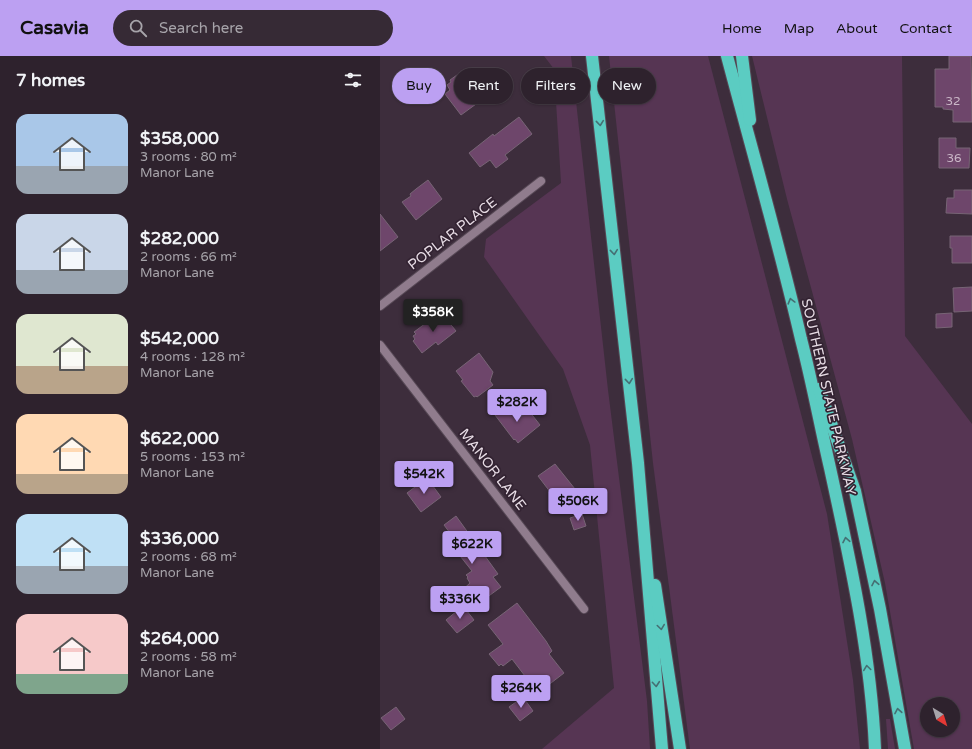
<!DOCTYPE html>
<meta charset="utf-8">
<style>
body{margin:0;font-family:"Varela Round",sans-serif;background:#362a35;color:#f1f3f6;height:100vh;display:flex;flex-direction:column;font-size:15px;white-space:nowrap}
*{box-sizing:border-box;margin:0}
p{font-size:13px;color:#a7a4aa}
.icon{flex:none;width:22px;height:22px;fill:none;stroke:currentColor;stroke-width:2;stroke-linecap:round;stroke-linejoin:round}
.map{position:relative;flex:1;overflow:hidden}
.drawer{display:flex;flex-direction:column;background:#2e222d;width:380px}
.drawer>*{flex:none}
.hud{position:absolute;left:12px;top:12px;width:380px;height:36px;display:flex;gap:8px}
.needle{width:26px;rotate:142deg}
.fabs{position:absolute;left:540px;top:641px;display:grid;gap:8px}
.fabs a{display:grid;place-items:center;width:40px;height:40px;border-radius:50%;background:#2e222d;box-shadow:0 1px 3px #0004,0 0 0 1px #493f49;font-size:20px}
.price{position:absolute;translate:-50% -34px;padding:0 9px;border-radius:4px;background:#bca0f2;color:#111;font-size:13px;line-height:26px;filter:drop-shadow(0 1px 2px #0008)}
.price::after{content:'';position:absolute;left:50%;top:24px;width:12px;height:9px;margin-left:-6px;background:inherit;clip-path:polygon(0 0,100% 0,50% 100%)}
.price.on{background:#222;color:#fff}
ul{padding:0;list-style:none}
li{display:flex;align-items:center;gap:12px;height:100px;padding:0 16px}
li span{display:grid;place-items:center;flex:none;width:112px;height:80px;border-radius:12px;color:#555}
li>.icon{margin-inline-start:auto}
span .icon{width:48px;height:48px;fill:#fffc;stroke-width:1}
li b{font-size:17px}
h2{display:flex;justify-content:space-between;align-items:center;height:48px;padding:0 16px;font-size:17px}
.tag{padding:0 14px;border-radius:18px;background:#2e222d;box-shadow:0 1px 3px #0004,0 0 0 1px #493f49;font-size:14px;line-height:36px}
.tag.on{background:#bca0f2;color:#111}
header{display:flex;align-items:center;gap:24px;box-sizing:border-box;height:56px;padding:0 20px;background:#bca0f2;color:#111}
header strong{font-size:19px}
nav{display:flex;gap:22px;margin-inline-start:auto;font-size:14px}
.search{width:280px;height:36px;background:#362a35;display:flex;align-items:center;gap:10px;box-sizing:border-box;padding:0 14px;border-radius:22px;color:#a7a4aa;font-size:15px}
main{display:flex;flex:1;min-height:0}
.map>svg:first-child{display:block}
</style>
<header>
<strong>Casavia</strong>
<div class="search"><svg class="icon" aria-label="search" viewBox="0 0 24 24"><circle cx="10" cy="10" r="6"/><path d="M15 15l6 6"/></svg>Search here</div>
<nav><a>Home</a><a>Map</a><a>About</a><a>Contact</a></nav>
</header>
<main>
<section class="drawer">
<h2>7 homes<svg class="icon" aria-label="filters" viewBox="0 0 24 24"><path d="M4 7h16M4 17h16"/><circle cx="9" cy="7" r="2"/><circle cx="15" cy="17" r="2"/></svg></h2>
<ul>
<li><span style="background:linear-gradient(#a9c7e8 65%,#9aa5b1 0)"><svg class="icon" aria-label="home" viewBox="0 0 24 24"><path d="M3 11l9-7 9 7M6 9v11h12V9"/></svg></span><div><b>$358,000</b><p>3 rooms · 80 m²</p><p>Manor Lane</p></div></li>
<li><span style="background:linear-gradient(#c9d6e8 70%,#9aa5b1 0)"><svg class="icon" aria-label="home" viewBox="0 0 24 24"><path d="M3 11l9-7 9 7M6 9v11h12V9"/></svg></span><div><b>$282,000</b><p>2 rooms · 66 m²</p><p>Manor Lane</p></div></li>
<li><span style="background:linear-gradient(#dfe7d0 65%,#b9a48a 0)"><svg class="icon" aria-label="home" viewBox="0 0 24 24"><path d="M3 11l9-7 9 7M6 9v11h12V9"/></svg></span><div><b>$542,000</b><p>4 rooms · 128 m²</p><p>Manor Lane</p></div></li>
<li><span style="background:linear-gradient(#ffd9b3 75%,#b9a48a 0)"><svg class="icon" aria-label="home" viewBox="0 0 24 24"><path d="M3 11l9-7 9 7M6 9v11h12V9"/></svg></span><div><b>$622,000</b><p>5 rooms · 153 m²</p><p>Manor Lane</p></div></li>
<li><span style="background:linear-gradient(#bfe0f5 65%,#9aa5b1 0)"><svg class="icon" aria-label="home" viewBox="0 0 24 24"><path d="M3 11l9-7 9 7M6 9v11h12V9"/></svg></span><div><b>$336,000</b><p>2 rooms · 68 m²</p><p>Manor Lane</p></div></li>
<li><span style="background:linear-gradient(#f6c9c9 75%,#7fa58c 0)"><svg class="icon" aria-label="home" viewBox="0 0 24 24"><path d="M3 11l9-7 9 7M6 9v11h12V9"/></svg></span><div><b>$264,000</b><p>2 rooms · 58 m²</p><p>Manor Lane</p></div></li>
</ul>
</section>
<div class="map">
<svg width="592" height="693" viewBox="0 0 592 693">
<rect width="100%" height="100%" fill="#3d2d3c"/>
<!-- green -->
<g fill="#563553" fill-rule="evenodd">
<polygon points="164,0 191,0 228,334 267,645 270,693 162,693 234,632 210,389 183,313 104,201 106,183 181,127 174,13"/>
<polygon points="229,0 328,0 447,458 473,624 480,693 310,693 273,407"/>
<path d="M372,0H522L525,280L592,368V693H534L505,527L472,383L407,143ZM547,648H573V674H547Z"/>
<polygon points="506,663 510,663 515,693 508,693"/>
</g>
<!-- building -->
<g fill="#6e466b" stroke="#776475">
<polygon points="569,0 591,0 592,66 573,66 573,54 563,53 563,51 555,51 555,13 569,13"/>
<polygon points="84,14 84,15 87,14 107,40 81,59 65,38 70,34 67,29 71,26 70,24"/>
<polygon points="139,61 152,78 125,99 128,103 116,112 110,104 100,111 89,97 113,78 114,80"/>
<polygon points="559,82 576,82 576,92 590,92 589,112 559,112"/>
<polygon points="48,124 62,143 36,164 22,146 31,140 30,138 36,133"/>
<polygon points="574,134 592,134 592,158 566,157 567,142 574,142"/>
<polygon points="0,158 18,181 0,195"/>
<polygon points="570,180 592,180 592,207 572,207 572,192 570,192"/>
<polygon points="592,231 592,255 574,256 573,232"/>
<polygon points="572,257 572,271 556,272 556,258"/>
<polygon points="63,259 76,275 58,289 56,286 42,297 33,285 35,283 33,280 36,278 34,276 50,264 52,267"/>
<polygon points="99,297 113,316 110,325 113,329 97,341 96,340 94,341 81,325 83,324 76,315"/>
<polygon points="128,348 139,362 149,355 160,369 138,387 135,383 134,384 115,359"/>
<polygon points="175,408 195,433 183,442 179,437 174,441 158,420"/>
<polygon points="47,422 61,441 41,456 27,437"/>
<polygon points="202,458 206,470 194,474 190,462"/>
<polygon points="76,460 118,518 113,521 121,531 91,553 79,537 90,527 87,522 88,521 86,519 92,515 65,481 70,477 64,469"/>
<polygon points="137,547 166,585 172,595 169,598 184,617 158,637 132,603 123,610 121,608 119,610 109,598 123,588 108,569"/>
<polygon points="83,550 94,564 77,577 66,564"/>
<polygon points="143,641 153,655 140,665 129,651"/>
<polygon points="16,651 25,663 11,674 1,662"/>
</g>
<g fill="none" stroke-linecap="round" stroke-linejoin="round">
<!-- street casing -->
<g stroke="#574956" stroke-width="10">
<g id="street">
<polyline points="0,250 161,125"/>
<polyline points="0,289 204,553"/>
</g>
</g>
<!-- highway casing -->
<g stroke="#574956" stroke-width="14">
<g id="highway">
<polyline points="212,0 258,407 282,693"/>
<path d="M347,0C372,94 399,188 421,283C432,325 440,369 450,412C470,504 491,598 495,693"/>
<polyline points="362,0 370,64"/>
<polyline points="439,333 475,435 500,553 525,693"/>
<polyline points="275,529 300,693"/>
</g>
</g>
<!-- street -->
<use href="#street" stroke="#907c8d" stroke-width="8"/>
<!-- highway -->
<use href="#highway" stroke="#5bccc2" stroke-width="12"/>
</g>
<!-- one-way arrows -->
<defs><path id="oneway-chevron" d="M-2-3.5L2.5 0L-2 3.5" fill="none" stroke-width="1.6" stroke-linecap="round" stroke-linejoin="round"/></defs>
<g stroke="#456f73">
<use href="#oneway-chevron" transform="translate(220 67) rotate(84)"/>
<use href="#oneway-chevron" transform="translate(234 196) rotate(84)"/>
<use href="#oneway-chevron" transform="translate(411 245) rotate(-105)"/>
<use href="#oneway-chevron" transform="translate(249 325) rotate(84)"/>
<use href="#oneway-chevron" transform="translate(466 484) rotate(-101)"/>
<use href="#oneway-chevron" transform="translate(495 527) rotate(-101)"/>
<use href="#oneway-chevron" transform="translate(281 571) rotate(82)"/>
<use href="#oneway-chevron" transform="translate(487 612) rotate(-98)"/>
<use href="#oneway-chevron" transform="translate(276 628) rotate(85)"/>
<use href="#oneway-chevron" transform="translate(518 655) rotate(-100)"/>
</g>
<g text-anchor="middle" stroke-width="3.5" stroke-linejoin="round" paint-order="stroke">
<!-- number labels -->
<g font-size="12" fill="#cab7c7">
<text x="573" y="49">32</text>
<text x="574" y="106">36</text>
</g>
<!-- street labels -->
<g font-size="14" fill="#e8dde6" stroke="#332332">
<text transform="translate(72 177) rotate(-38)" y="5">POPLAR PLACE</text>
<text transform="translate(449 341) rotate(77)" y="5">SOUTHERN STATE PARKWAY</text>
<text transform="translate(113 413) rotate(52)" y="5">MANOR LANE</text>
</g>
</g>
</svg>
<div class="fabs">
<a><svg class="needle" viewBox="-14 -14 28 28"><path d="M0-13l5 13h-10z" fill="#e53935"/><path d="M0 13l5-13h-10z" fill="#a7a4aa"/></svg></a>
</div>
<b class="price on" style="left:53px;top:277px">$358K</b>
<b class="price" style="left:137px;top:367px">$282K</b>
<b class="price" style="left:44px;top:439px">$542K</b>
<b class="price" style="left:198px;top:466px">$506K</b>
<b class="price" style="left:92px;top:509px">$622K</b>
<b class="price" style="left:80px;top:564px">$336K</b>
<b class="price" style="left:141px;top:653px">$264K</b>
<div class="hud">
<a class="tag on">Buy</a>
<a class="tag">Rent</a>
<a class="tag">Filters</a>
<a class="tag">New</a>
</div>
</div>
</main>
